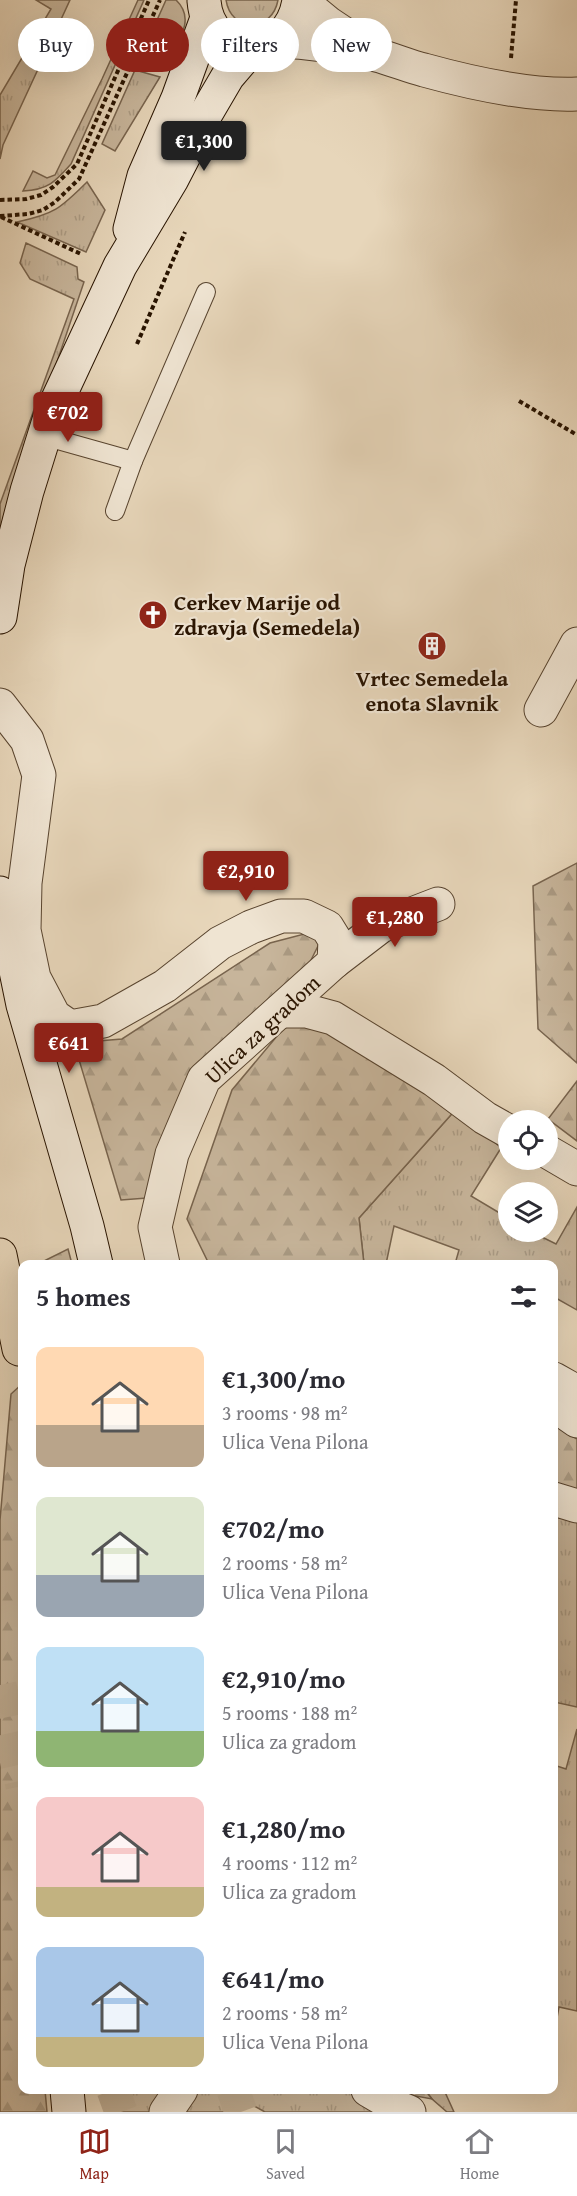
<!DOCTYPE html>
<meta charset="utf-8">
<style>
body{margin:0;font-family:"Gentium Book Plus",serif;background:#f7f7f7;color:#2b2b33;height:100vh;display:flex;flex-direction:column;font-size:22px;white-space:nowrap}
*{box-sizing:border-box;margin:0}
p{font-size:20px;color:#7c7c81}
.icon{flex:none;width:33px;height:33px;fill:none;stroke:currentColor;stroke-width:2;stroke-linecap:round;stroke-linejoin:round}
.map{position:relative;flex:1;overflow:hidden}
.panel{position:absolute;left:18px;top:1260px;width:540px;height:834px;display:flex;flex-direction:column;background:#fff;border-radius:12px;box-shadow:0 6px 24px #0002}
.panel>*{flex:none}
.top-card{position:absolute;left:18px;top:18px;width:542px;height:54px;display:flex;gap:12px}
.fabs{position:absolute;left:498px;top:1110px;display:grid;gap:12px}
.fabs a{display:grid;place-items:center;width:60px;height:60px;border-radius:50%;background:#fff;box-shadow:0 6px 24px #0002;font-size:30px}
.price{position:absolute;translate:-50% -51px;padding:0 14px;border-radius:6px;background:#8f2418;color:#fff;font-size:20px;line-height:39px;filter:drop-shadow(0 2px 3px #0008)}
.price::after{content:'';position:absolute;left:50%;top:36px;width:18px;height:14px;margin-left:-9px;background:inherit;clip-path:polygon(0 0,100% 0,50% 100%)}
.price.current{background:#222;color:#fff}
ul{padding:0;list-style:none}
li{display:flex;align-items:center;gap:18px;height:150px;padding:0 18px}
li span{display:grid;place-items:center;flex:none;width:168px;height:120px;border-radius:12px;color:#555}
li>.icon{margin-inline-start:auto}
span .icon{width:72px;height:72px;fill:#fffc;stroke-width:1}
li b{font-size:26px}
h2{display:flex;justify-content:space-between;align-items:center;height:72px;padding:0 18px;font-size:26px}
.chip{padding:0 21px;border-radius:27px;background:#fff;box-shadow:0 6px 24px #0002;font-size:21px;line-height:54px}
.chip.current{background:#8f2418;color:#fff}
.menu{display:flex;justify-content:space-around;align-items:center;height:84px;border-top:2px solid #e1e1e2;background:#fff;font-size:16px;color:#7c7c81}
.menu a{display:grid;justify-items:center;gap:3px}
.menu .current{color:#8f2418}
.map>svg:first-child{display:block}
</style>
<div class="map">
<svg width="577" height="2112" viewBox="0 0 577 2112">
<defs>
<pattern id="grass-tufts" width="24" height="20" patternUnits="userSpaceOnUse" patternTransform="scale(1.5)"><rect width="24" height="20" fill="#c7b59b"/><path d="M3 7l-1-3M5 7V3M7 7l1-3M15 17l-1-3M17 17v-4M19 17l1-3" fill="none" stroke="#ab9b84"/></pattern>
<pattern id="forest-firs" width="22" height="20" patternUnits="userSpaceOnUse" patternTransform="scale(1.5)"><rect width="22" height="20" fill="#c7b59b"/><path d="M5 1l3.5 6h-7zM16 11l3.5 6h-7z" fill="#ab9b84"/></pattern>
</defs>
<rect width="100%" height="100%" fill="#e7d6ba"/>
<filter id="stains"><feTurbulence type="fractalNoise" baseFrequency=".00333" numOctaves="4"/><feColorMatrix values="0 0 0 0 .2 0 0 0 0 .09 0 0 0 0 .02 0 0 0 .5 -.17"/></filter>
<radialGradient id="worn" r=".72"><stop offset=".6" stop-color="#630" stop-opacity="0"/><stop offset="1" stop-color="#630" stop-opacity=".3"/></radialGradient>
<!-- grass -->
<g fill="url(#grass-tufts)" stroke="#78644e" stroke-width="1.5">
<polygon points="36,0 70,0 3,145 0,159 0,95 51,9"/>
<path d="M138,0H144L71,164C55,182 48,190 23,191L33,171L47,178L55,175L102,79Z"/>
<path d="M166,0H176C193,16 183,34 173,51L149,38Z"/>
<path d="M226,0H278C272,33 231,33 226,0Z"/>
<polygon points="135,70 160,77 115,151 102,144"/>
<path d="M87,182L105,210L86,252L17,222C54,214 60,209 87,182Z"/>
<polygon points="26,243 77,267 78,279 84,282 9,504 0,557 0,504 74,299 30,279 20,263"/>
<polygon points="458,1107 501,1148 471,1196 508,1218 508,1232 532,1232 556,1244 577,1207 577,1310 554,1297 554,1264 455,1264 459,1250 394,1226 386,1264 364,1264 359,1218"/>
<polygon points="554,1511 577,1519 577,1707 554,1702"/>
<polygon points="577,1729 577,2011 559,2007 554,2034 554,1765 566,1769"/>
<polygon points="104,2090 163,2090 154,2112 108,2112"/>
<polygon points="188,2090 219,2090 228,2096 233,2090 345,2090 388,2112 265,2112 245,2101 239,2112 175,2112"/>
<polygon points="425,2090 444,2090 454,2112 447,2112 432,2099"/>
</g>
<!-- forest -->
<g fill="url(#forest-firs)" stroke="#78644e" stroke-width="1.5">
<polygon points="577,863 577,1063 538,1029 533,886"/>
<polygon points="308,933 320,942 306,970 258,1010 147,1198 121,1200 74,1043 122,1039 270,943"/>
<polygon points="288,1023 333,1031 458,1107 359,1218 364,1264 209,1264 187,1219 232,1090"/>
<polygon points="577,1081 577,1141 548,1119"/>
<polygon points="68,1249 72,1264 38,1264"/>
<polygon points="22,1384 22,2090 45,2090 47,2112 0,2112 0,1520 11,1394"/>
<polygon points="554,1425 577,1439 577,1495 554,1489"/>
<polygon points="390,2090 425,2090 432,2099 394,2092"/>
</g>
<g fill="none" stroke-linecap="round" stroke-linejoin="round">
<!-- highway-tunnel -->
<g stroke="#c1af95" stroke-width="33" stroke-dasharray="33 16" stroke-linecap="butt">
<polyline points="0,1685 22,1786"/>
<polyline points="113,2090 121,2112"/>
<polyline points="233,2090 241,2112"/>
</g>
<!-- lane casing -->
<g stroke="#58442f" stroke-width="20">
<g id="lane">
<polyline points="44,436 133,461 115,511"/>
<polyline points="133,461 206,292"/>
</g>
</g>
<!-- street casing -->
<g stroke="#58442f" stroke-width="35">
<g id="street">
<polyline points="300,0 328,23 364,47"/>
<path d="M276,41C310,42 343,47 376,55C392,59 408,66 424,70C471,83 528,96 577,94"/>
<polyline points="0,705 27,740 39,775 25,883 24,930 34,978 54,1016 70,1027 103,1021 165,986 220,943 251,927 281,916 304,916 327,927 335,940 334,962 204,1079 172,1154 155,1227 163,1264"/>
<polyline points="541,710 577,644"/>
<polyline points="334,962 381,926 438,904"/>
<polyline points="280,1011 307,1011 333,1018 434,1080 485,1118 508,1131"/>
<polyline points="548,1152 577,1169"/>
<polyline points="554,1379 577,1392"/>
<polyline points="554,1405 577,1421"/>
<polyline points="554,1499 577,1506"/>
<polyline points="368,2090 397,2107 409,2112"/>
<polyline points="166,2112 181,2090"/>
</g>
</g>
<!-- secondary casing -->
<g stroke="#291401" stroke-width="35">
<g id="secondary">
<path d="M204,1C209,62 290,64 299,0"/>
<polyline points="130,229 144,176 178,98 207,18"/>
<polyline points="0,617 8,565 27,491 51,414 120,266 172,179 204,117 228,76 252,48"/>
<polyline points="0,893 23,1005 87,1226 96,1264"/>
<polyline points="67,2090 69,2112"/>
</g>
</g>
<!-- highway casing -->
<g stroke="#291401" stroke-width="35">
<polyline id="highway" points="0,1255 19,1349"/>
</g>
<!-- path -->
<g stroke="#291401" stroke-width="4" stroke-dasharray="4.5 3" stroke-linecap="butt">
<polyline points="133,58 154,67"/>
<polyline points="511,58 516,0"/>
<polyline points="0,200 26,199 41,195 53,187 77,164 149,0"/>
<polyline points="0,216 28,214 43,210 55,202 79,179 160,0"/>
<polyline points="1,217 81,254"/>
<polyline points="137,344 185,232"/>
<polyline points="519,401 577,435"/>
</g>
<!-- lane -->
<use href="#lane" stroke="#efe4d2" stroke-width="18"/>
<!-- street -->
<use href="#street" stroke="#efe4d2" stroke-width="33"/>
<!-- secondary -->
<use href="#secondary" stroke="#efe4d2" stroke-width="33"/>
<!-- highway -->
<use href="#highway" stroke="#e7d6ba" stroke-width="33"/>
</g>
<!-- icons -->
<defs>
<g id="church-disc" transform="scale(1.5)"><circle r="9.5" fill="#8f2418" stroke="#efe4d2"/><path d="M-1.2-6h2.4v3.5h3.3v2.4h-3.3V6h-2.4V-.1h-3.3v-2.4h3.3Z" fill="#fff"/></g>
<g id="building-disc" transform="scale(1.5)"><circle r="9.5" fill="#8f2418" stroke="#efe4d2"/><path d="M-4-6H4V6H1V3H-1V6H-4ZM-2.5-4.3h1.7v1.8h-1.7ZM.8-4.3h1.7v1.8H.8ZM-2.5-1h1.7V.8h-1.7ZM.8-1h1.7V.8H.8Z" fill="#fff"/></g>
</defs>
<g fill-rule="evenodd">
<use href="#church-disc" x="153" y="615"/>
<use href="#building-disc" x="432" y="646"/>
</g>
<g text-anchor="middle" stroke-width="4.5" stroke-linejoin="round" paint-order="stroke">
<!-- poi labels -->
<g font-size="22" font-weight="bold" fill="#291401" stroke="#efe4d2" text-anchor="start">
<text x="174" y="610">Cerkev Marije od<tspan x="174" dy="25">zdravja (Semedela)</tspan></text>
<text x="432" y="686" text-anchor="middle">Vrtec Semedela<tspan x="432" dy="25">enota Slavnik</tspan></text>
</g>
<!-- street labels -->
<g font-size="22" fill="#291401" stroke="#efe4d2">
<text transform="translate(262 1029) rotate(-43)" y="8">Ulica za gradom</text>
</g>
</g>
<rect width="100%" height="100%" filter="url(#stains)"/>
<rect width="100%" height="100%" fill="url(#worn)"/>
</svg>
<div class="fabs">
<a><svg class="icon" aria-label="locate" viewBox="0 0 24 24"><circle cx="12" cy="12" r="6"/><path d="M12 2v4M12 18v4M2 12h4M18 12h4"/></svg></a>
<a><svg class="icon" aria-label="layers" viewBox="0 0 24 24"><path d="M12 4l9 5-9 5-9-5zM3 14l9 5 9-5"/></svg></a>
</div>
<b class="price current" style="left:204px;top:172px">€1,300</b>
<b class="price" style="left:68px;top:443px">€702</b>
<b class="price" style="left:246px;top:902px">€2,910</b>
<b class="price" style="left:395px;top:948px">€1,280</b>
<b class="price" style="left:69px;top:1074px">€641</b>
<div class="top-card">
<a class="chip">Buy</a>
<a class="chip current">Rent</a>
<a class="chip">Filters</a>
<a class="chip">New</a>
</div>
<section class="panel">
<h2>5 homes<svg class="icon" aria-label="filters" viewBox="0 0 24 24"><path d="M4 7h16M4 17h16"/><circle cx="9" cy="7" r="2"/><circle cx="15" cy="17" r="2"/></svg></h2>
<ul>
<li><span style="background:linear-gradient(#ffd9b3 65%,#b9a48a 0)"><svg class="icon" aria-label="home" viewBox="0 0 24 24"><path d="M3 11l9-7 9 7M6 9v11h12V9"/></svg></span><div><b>€1,300/mo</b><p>3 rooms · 98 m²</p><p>Ulica Vena Pilona</p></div></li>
<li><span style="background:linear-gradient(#dfe7d0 65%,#9aa5b1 0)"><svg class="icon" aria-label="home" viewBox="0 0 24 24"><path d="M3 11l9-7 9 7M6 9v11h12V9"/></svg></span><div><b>€702/mo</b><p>2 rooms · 58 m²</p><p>Ulica Vena Pilona</p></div></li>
<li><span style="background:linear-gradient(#bfe0f5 70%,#8fb573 0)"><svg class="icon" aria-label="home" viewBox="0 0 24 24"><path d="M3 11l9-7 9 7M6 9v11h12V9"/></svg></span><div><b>€2,910/mo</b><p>5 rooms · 188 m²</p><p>Ulica za gradom</p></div></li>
<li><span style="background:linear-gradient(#f6c9c9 75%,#c2b280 0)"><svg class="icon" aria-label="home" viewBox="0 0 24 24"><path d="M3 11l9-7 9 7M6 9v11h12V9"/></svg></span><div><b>€1,280/mo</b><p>4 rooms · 112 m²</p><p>Ulica za gradom</p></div></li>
<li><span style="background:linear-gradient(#a9c7e8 75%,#c2b280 0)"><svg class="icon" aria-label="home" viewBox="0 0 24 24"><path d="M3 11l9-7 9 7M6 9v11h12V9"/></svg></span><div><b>€641/mo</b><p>2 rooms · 58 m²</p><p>Ulica Vena Pilona</p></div></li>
</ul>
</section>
</div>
<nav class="menu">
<a class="current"><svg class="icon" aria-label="map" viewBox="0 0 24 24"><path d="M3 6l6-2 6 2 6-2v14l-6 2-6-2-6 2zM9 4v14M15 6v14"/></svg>Map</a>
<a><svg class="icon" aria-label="saved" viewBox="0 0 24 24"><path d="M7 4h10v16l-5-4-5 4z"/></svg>Saved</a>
<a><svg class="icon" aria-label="home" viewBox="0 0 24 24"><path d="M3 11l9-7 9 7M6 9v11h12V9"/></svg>Home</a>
</nav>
